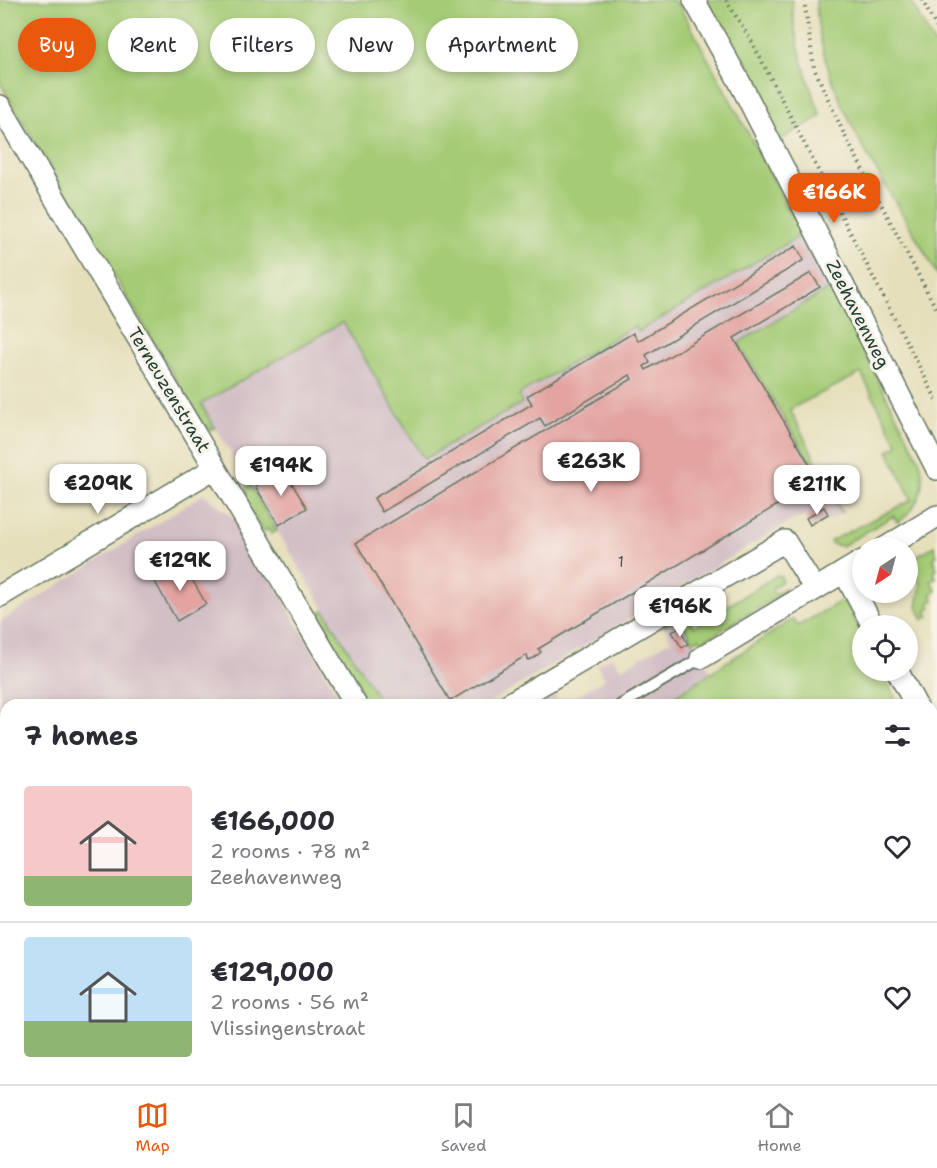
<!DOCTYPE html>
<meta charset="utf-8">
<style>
body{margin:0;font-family:"Shantell Sans",sans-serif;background:#f7f7f7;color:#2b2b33;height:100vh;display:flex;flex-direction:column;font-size:22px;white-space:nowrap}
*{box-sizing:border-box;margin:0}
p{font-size:20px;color:#7c7c81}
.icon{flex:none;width:33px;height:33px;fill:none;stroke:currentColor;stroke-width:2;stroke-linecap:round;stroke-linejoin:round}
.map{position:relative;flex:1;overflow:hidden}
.details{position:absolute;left:0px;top:699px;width:938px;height:386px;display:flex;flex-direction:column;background:#fff;border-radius:18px 18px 0 0;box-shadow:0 3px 9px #0003}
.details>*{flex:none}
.top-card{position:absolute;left:18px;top:18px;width:600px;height:54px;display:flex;gap:12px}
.needle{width:39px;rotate:216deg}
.buttons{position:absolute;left:852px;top:537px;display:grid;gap:12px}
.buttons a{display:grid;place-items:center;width:66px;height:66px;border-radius:50%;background:#fff;box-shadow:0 3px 9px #0003;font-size:30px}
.price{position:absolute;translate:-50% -51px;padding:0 14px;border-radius:12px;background:#fff;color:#222;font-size:20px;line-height:39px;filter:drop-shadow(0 2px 3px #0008)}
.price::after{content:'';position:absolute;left:50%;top:36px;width:18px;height:14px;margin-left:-9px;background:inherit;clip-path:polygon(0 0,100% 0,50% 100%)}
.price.current{background:#ea580c;color:#fff}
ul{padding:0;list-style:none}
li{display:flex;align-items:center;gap:18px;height:150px;padding:0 24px}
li+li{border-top:2px solid #e1e1e2}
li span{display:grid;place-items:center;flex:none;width:168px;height:120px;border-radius:6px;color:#555}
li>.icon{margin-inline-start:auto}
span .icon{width:72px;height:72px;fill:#fffc;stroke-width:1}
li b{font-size:26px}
h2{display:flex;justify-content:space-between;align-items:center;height:72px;padding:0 24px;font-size:26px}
.tag{padding:0 21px;border-radius:27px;background:#fff;box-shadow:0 3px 9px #0003;font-size:21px;line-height:54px}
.tag.current{background:#ea580c;color:#fff}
.menu{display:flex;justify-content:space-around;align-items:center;height:84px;border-top:2px solid #e1e1e2;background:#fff;font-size:16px;color:#7c7c81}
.menu a{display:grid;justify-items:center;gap:3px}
.menu .current{color:#ea580c}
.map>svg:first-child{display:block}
</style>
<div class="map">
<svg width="937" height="1084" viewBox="0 0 937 1084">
<rect width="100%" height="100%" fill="#f7f3e8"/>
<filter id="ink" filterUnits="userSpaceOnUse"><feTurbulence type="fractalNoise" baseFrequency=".0167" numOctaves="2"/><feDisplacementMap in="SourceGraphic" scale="12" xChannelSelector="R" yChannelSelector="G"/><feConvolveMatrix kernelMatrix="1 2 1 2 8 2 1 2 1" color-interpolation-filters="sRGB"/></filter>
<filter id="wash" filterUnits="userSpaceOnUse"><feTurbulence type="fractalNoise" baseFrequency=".008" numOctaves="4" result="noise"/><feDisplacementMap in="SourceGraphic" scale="24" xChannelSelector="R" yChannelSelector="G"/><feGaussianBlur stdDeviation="1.35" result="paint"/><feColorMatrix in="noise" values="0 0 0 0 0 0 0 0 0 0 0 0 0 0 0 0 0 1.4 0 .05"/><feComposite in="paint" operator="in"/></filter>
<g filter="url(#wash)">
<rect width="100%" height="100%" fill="#e6dfbb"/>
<!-- industrial -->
<g fill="#d2bec5">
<polygon points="801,234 829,289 738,343 842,513 811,528 804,516 792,520 486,705 382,705 201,404 343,322 424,459 521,403 519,395 635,326 638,332"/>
<polygon points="204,494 238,521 344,705 6,705 6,1078 38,1079 29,1084 0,1084 0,622"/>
<polygon points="679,618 730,705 532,705 553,693 562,705 605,679 597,665 612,656 621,669 671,640 664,626"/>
<polygon points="937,833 937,1084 805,1084 801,1079 932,1078 932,836"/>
</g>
<!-- green -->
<g fill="#a4cb75" stroke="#628454" stroke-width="1.5">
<path d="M0,0H673L680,7L800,229L919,459C928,485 919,506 898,523L893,516L842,546L832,544L830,541L912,500L888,451L898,445L861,373L790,409L842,513L738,343L829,289L801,235L638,332L634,326L519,394L522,403L424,459L343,322L201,404L215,428L210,430L207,425L204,427L0,83Z"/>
<path d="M698,0H792C793,39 807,79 821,116L780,140Z"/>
<path d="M816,0H910L937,49V275C893,189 818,99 816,0Z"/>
<polygon points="250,485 277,531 271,534 268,529 263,532 242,497 247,494 245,489"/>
<polygon points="934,546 937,556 934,558 937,570 934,572 936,578 931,581 936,591 931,594 934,600 929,603 931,608 926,611 929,616 923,620 917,607 921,584 916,576 908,571 908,561"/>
<polygon points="777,575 781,576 782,581 772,588 775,594 786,588 787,591 702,642 699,638 694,642 679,618 664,626 663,625 685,612 694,627"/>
<polygon points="841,601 846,604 862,635 862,670 881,671 895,697 893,705 682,705 676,695 793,619 798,626"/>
<polygon points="324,610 382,705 365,705 313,617"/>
</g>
<!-- water -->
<polygon fill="#74c2ee" stroke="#4a8091" stroke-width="1.5" points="38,1079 38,1078 758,1079 749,1084 29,1084"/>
<g id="blocks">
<!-- building -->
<g fill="#e3a3a0">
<polygon points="796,246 804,260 646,355 650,363 644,366 646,370 811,273 820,287 734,338 819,480 538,649 541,652 534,658 528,660 527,655 450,701 356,543 632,379 630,375 545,426 540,418 382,512 374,498 532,404 527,396 633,333 638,341"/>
<polygon points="283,469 307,508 279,525 255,486"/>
<polygon points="824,507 828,514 810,525 806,518"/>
<polygon points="183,563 206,604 177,621 154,580"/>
<polygon points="679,628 688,644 682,648 672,632"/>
<polygon points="0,743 6,753 6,763 0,767"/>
</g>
</g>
</g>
<g filter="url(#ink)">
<use href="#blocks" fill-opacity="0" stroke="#657663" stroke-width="1.5"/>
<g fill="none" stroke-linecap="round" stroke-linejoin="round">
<!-- lane casing -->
<g stroke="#657663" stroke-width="14">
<g id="lane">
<polyline points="621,705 701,658"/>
<polyline points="0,1073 6,1069"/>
</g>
</g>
<!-- street casing -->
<g stroke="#657663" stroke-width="24">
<g id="street">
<polyline points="694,0 739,81 937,469"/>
<polyline points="0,106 356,705"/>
<polyline points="885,548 937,516"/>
<polyline points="844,572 873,626"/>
<polyline points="0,596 215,468"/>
<polyline points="701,658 862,561"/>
<polyline points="897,670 916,705"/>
<polyline points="507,705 785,541 815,589"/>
<polyline points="932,734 937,744"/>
<polyline points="867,1084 877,1078"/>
<polyline points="931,1084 935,1043"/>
</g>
</g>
<!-- path -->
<g stroke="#657663" stroke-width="4" stroke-dasharray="1.5 4.5" stroke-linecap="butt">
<polyline points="726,0 752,42 937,401"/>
<polyline points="804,0 814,68 845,136 937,310"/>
<polyline points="922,0 937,28"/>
</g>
<!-- lane -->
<use href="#lane" stroke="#fff" stroke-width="10"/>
<!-- street -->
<use href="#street" stroke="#fff" stroke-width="21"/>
</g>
</g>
<g text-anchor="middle" stroke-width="6" stroke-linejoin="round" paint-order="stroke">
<!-- number labels -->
<g font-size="15" fill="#50564f">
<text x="621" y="567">1</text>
</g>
<!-- street labels -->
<g font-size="18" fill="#1f3d34" stroke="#f7f3e8">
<text transform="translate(858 314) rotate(63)" y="6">Zeehavenweg</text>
<text transform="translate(169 390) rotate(59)" y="6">Terneuzenstraat</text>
</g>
</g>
</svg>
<div class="buttons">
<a><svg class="needle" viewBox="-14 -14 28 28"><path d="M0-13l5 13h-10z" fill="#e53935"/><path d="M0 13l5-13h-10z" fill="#7c7c81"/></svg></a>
<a><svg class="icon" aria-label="locate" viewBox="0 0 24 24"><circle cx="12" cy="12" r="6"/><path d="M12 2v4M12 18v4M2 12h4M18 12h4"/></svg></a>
</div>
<b class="price current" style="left:834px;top:224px">€166K</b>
<b class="price" style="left:591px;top:493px">€263K</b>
<b class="price" style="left:281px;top:497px">€194K</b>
<b class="price" style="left:98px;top:515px">€209K</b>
<b class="price" style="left:817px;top:516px">€211K</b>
<b class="price" style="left:180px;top:592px">€129K</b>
<b class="price" style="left:680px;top:638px">€196K</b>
<div class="top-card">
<a class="tag current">Buy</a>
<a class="tag">Rent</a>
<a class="tag">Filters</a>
<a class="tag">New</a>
<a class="tag">Apartment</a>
</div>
<section class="details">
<h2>7 homes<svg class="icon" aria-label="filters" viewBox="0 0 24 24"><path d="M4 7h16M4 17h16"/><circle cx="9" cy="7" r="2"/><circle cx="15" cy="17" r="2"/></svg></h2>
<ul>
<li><span style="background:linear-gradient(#f6c9c9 75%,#8fb573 0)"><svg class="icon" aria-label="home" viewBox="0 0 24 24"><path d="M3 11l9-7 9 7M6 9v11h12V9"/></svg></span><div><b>€166,000</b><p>2 rooms · 78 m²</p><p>Zeehavenweg</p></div><svg class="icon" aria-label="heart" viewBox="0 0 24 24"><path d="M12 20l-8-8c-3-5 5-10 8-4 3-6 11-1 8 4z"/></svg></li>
<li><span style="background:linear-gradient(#bfe0f5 70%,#8fb573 0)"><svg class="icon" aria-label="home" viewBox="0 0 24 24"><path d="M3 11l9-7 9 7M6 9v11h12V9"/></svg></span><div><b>€129,000</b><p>2 rooms · 56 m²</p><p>Vlissingenstraat</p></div><svg class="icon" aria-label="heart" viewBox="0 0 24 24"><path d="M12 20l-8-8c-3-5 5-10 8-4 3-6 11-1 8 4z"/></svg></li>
</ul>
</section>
</div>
<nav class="menu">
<a class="current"><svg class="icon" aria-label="map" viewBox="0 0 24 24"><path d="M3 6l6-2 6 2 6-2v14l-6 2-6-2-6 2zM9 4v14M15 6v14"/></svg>Map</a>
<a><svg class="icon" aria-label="saved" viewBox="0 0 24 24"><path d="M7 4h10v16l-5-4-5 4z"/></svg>Saved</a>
<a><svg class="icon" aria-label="home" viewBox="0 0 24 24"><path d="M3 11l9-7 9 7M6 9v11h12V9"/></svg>Home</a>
</nav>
